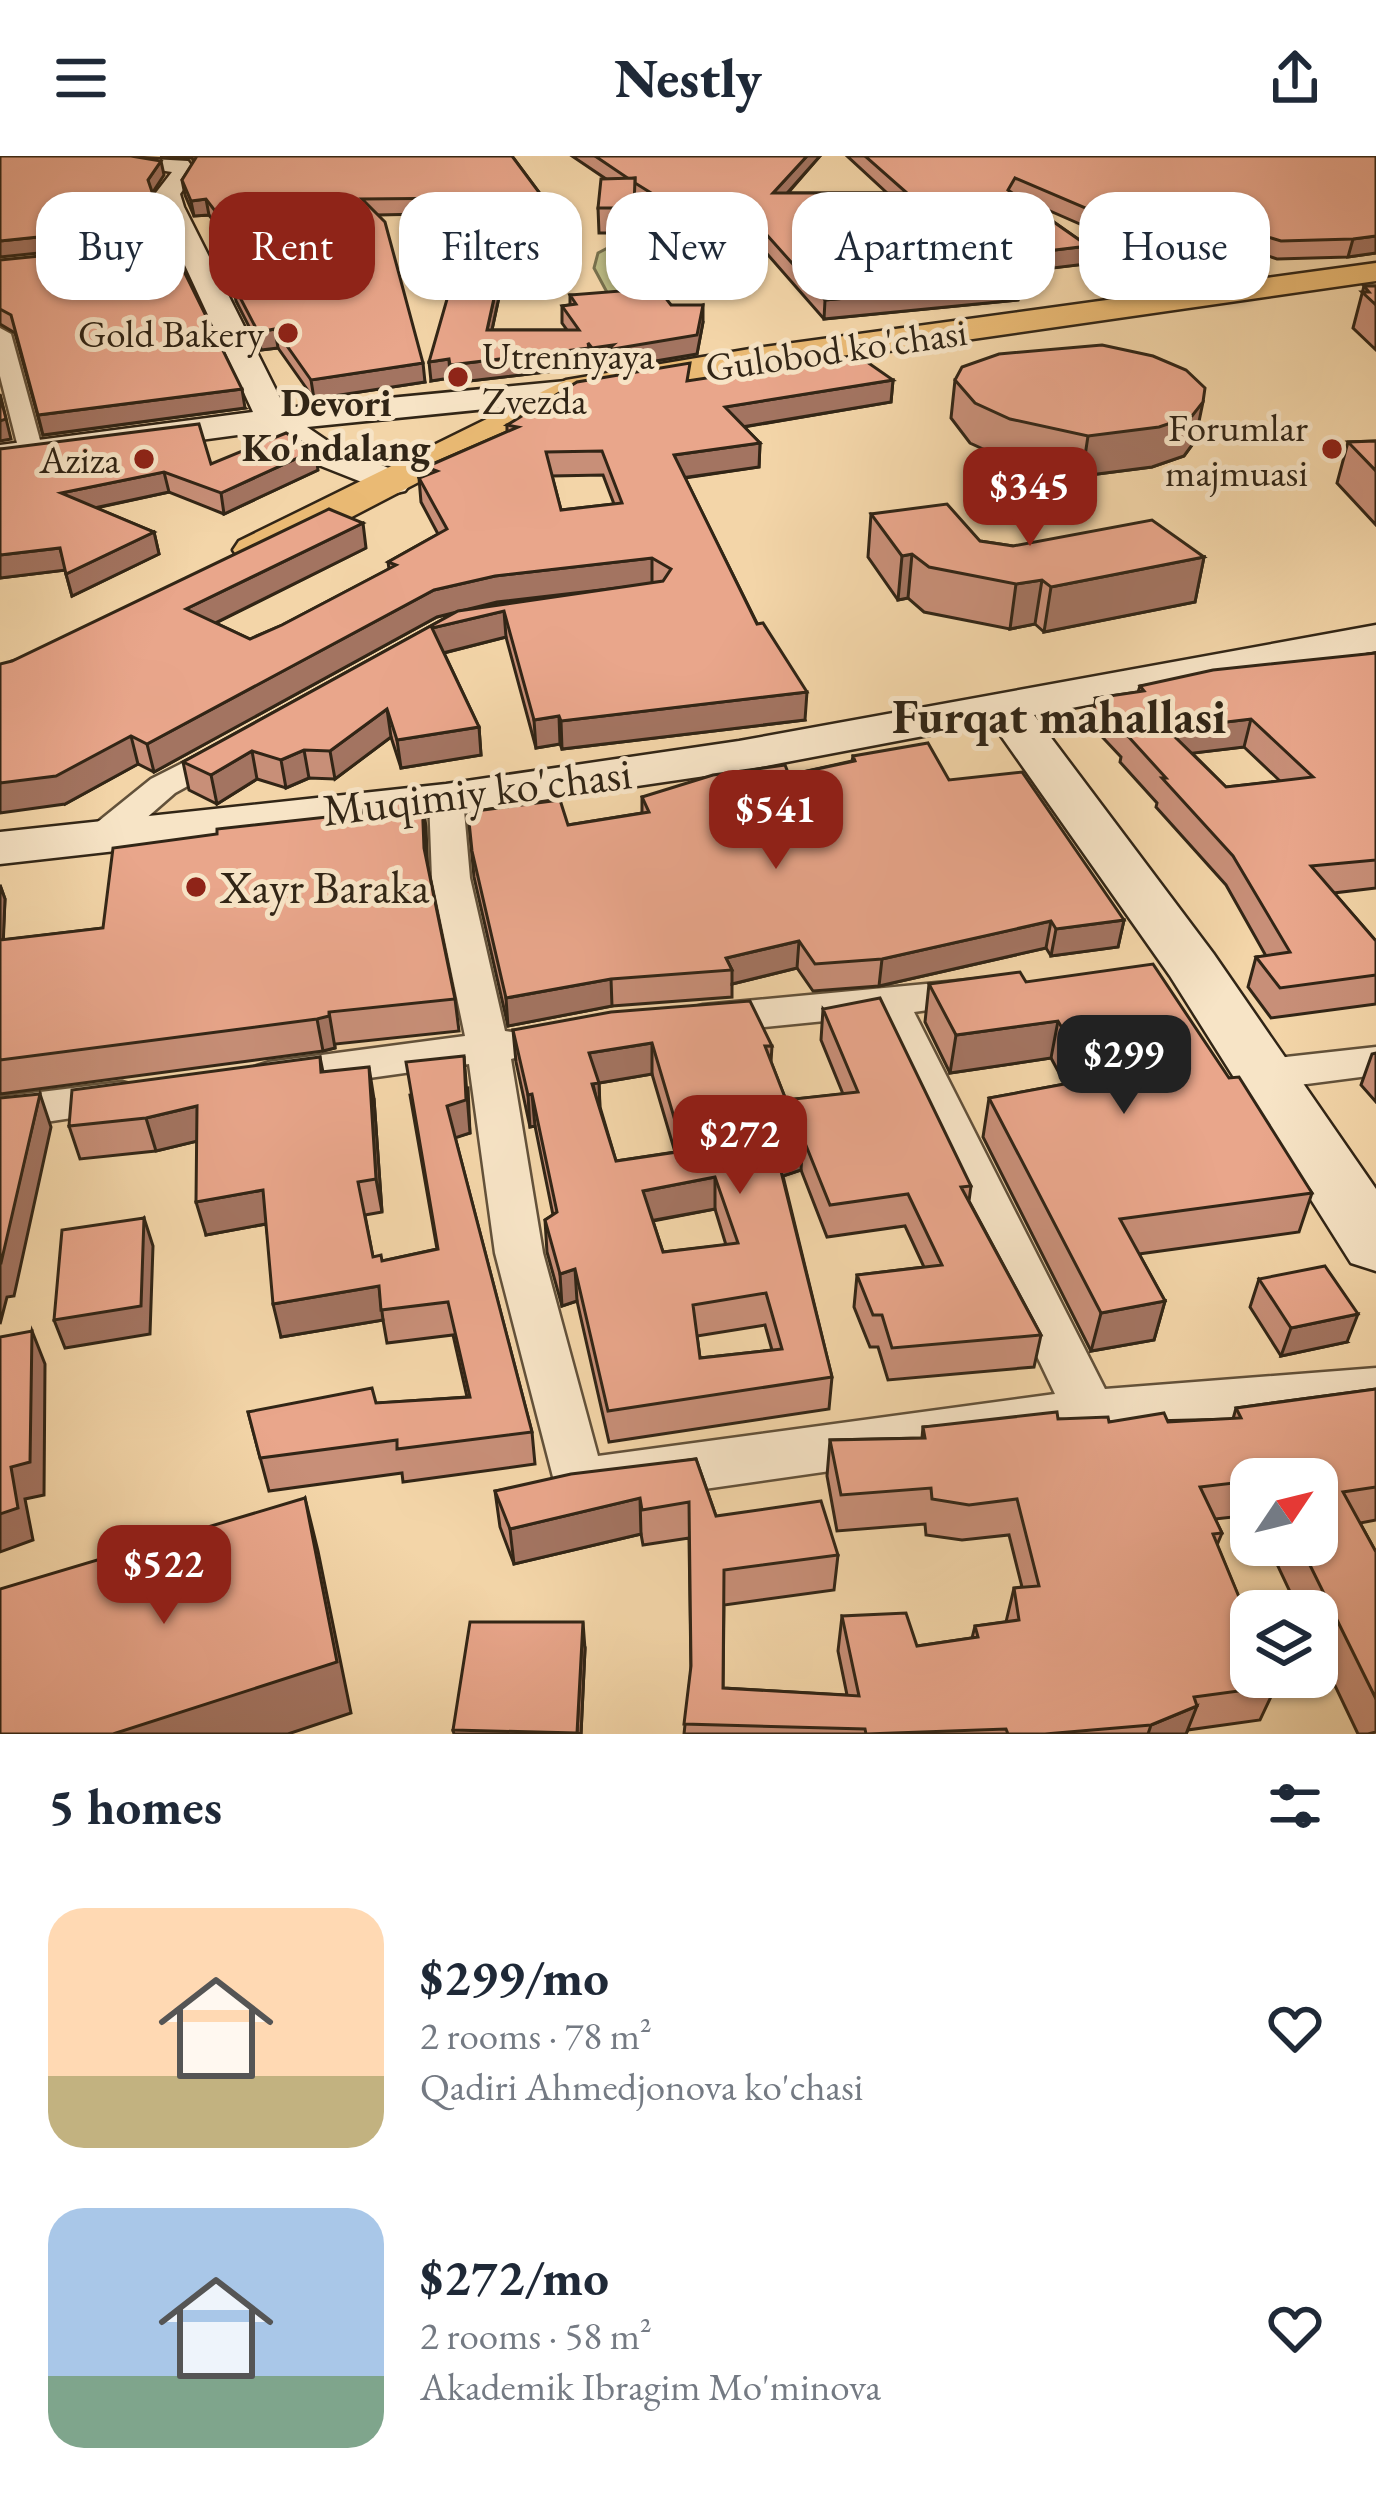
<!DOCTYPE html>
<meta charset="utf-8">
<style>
body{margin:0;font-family:"EB Garamond",serif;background:#f6f6f7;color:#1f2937;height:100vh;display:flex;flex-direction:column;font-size:45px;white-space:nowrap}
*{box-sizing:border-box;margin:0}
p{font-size:39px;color:#747a83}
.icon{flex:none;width:66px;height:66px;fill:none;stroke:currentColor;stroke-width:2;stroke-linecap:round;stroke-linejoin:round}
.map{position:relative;height:1578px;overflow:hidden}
.panel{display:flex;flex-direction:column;background:#fff;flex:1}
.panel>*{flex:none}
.hud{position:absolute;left:36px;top:36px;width:1305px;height:108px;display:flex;gap:24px}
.needle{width:78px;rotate:55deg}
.buttons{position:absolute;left:1230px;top:1302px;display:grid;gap:24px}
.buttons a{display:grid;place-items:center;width:108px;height:108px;border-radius:24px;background:#fff;box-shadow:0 3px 9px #0004;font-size:60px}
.price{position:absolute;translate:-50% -102px;padding:0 27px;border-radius:24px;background:#8f2418;color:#fff;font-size:39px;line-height:78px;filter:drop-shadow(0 3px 6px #0008)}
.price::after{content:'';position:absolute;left:50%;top:72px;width:36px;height:27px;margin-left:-18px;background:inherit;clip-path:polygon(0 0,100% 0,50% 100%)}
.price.selected{background:#222;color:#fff}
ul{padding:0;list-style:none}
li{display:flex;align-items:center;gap:36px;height:300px;padding:0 48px}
li span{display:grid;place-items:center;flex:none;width:336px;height:240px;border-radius:36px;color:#555}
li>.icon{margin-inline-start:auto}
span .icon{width:144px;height:144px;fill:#fffc;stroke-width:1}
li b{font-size:51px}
h2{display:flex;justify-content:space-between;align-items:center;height:144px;padding:0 48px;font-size:51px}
.tag{padding:0 42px;border-radius:36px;background:#fff;box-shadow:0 3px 9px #0004;font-size:42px;line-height:108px}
.tag.selected{background:#8f2418;color:#fff}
header{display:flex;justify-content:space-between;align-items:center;height:156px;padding:0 48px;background:#fff;font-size:54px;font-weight:800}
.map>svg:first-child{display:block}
</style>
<header><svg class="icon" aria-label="menu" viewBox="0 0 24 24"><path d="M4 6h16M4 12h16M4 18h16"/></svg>Nestly<svg class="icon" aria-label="share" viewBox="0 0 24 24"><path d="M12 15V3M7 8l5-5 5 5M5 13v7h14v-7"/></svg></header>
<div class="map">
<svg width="1376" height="1578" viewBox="0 0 1376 1578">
<rect width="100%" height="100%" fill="#f3d5a8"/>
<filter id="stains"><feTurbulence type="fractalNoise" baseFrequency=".00167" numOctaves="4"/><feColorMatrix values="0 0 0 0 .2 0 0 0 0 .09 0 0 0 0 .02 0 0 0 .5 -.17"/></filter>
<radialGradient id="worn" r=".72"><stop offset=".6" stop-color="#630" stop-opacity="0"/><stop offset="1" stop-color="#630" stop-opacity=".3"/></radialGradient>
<!-- green -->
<polygon fill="#bdbd86" stroke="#77714e" stroke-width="3" points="703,81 713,86 708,100 720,104 710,110 714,124 661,131 662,144 609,140 594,112 598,97 623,84"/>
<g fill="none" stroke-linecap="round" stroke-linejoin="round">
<!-- street casing -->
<g stroke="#62513a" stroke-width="5">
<g id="street">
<polygon points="0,172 11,178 43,295 40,300 22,300 19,295 0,220"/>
<polygon points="232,582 249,592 244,599 175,637 120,685 94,685 89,677 94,669 151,623"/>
<polygon points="446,633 458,636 463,643 470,722 505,875 529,878 535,888 529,898 511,903 543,1097 598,1300 1055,1238 875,860 703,877 688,873 682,863 688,853 703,849 979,823 993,827 999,836 993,845 914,856 1105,1233 1376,1212 1376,1256 1090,1278 578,1351 559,1344 495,1097 469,908 269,936 254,931 248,921 254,911 269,906 465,880 432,722 429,643 434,636"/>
<polygon points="1376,891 1376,919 1268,933 1253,928 1247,918 1253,908 1268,903"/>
<polygon points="122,926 137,930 144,941 137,952 0,973 0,941"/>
</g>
</g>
<!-- secondary casing -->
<g stroke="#312516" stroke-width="5">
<g id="secondary">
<polygon points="99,0 188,5 196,16 180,38 184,51 285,252 566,225 583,235 566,245 307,271 332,288 405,319 411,327 405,335 392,338 306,304 267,275 0,311 0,289 253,256 158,51 155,38 172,16 111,7"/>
<polygon points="1376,469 1376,495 1034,559 1213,797 1376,1033 1376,1115 1351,1107 1170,820 992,567 739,615 446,658 0,708 0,676 446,628 739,585"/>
</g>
</g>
<!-- primary casing -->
<g stroke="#312516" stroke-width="5">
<polygon id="primary" points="1376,107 1376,125 750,215 576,244 271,403 255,407 239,403 233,394 239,385 566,224 750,193"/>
</g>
<!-- street -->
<use href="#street" fill="#f7e4c6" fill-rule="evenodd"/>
<!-- secondary -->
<use href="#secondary" fill="#f7e4c6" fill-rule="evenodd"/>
<!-- primary -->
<use href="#primary" fill="#eaba74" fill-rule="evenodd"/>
</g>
<!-- wall -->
<g fill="#c88f78" stroke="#312516" stroke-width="3" fill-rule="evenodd">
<polygon points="160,0 512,0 547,47 548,62 516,62 492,174 567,174 562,167 562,150 570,149 570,139 671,149 703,166 697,198 608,213 608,208 592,210 589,206 589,211 452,227 450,222 431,225 471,57 378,59 425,226 314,243 278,192 261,194 236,145 233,128 259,125 209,59 194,60 185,39 182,24 194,6 192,2"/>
<polygon points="572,0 820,0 788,37 887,37 847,0 1376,0 1376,97 1348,101 1277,103 1254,95 1176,110 1018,41 1088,90 1086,108 1008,117 1020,126 1018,144 824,163 748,76 715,76 713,57 656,57 636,43 635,77 599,77 598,52 606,23"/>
<polygon points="0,104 245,252 43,279 15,177 0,168"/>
<polygon points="1364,130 1376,130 1376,194 1353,172"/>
<path d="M893,224L891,246L744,271L760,287L759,311L685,322L805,564L562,593L560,588L536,592L506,481L444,497L479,571L481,599L401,612L391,581L335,623L309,622L286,632L257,623L217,648L189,634L183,606L456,456L437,461L154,616L138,608L65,648L12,505L366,392L216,467L250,483L282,469L389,413L388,406L438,378L421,346L419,322L427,319L426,311L507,276V269L690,225ZM603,319L614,348L561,354L552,320ZM631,430L464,454L497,446Z"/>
<polygon points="955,224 1195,285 1184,300 1152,311 1082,320 1005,303 970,287 951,262"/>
<polygon points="1376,285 1376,369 1337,327 1348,286"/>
<polygon points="0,293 211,308 318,314 224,358 169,336 96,352 154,376 159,398 72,440 65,414 0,422"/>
<polygon points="871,358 980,385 1013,390 1204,401 1195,446 1044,476 1035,468 1010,473 924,456 908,442 898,444 868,401"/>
<path d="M1376,497V732L1334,737L1376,785V848L1271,862L1248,831L1256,801L1266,800L1226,729L1156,651L1157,647L1120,606L1121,601L1091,569L1096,542L1138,536L1140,530ZM1244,591L1280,625L1226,631L1192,597Z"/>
<polygon points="853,600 949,624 1124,764 1118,791 1051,800 1046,792 879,830 813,835 797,812 732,828 732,841 612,850 508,870 474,721 468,656 568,669 642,657 642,641 789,619 852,605"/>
<polygon points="422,641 427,707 455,843 459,875 335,888 335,892 323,895 0,938 0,729 5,743 3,784 103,772 364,657"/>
<polygon points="1026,826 1229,922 1312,1037 1299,1076 1139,1098 1165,1145 1154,1184 1091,1195 983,981 989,942 1065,928 1051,902 950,917 925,866 929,828"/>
<path d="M823,853L971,1030L969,1045L1041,1179L1034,1211L888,1224L878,1191H870L854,1151L857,1119L924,1111L905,1070L827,1081L801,1014L783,1020L832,1221L829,1253L609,1286L577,1145L562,1150L547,1096L545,1064L553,1059L535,970L530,971L516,906L513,874L772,890L771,906L786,944L843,938L821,884ZM652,918L675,996L616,1005L600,951L599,927ZM715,1053L726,1089L663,1096L653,1065ZM765,1169L772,1194L700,1202L697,1180Z"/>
<polygon points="1376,897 1376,946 1361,929 1372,898"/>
<polygon points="320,901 323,916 374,943 382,1056 365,1059 373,1101 382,1105 437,1093 410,939 468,932 470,977 455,981 532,1276 535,1308 403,1326 402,1317 269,1335 248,1256 467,1241 453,1179 387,1187 383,1164 281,1181 266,1068 206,1079 197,985 156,995 80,1003 69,970"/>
<polygon points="1259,1123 1347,1186 1281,1200 1250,1151"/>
<polygon points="1376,1233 1376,1364 1360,1367 1376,1396 1376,1576 1368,1578 1358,1578 1317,1492 1317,1455 1299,1455 1268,1389 1317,1389 1317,1323 1251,1323 1251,1359 1215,1363 1222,1377 1217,1389 1276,1530 1260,1564 1188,1574 1186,1578 684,1578 691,1514 689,1382 643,1389 641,1378 514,1408 500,1371 495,1335 696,1303 716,1360 838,1399 834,1434 724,1449 723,1532 847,1539 838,1495 842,1460 917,1490 972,1482 975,1470 1006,1466 1014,1432 1022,1431 1009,1379 962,1384 926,1379 925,1368 837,1375 827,1320 830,1284 922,1282 923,1271 1058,1263 1109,1266 1233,1263 1236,1252"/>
<polygon points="585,1493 581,1578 454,1578 453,1574"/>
</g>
<!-- shaded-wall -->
<g fill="#a37461" stroke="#312516" stroke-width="3">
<polygon points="807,0 820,0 773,53 773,37"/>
<polygon points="161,5 164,19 151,39 148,24"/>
<polygon points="206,43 209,59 194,60 191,45"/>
<polygon points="515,47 516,62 488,192 487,174"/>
<polygon points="163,68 166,84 0,101 0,85"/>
<polygon points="1258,78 1254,95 1176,110 1179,92"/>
<polygon points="1376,80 1376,97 1348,101 1353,83"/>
<polygon points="1088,90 1086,108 986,120 988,102"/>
<polygon points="1020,126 1018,144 824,163 825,144"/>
<polygon points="703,149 703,166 697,198 608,213 608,208 592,210 592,192"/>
<polygon points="275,173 278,192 261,194 258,176"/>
<polygon points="589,192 589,211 452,227 450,209"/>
<polygon points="449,203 450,222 431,225 429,206"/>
<polygon points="423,207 425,226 314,243 311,224"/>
<polygon points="893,224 891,246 724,274 725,251"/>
<polygon points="242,233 245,252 43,279 38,259"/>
<polygon points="0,238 11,283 0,285"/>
<polygon points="1203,246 1195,285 1184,300 1152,311 1082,320 1088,280"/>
<polygon points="760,287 759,311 674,323 674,299"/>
<polygon points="315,294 318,314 224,358 221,337"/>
<polygon points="164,316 169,336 66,358 61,337"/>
<polygon points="363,367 366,392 191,479 186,453"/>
<polygon points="154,376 159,398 72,440 66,418"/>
<polygon points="60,392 66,414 0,422 0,399"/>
<polygon points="912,398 908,442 898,444 902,400"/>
<polygon points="1204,401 1195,446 1044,476 1051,431"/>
<polygon points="652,402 652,428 497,446 437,461 154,616 147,588 434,434 495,420"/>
<polygon points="1042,424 1035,468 1010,473 1016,428"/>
<polygon points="504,455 506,481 435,499 432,472"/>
<polygon points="807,536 805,564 562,593 561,565"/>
<polygon points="387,553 391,581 335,623 330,595"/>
<polygon points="559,560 560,588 536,592 534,564"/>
<polygon points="1251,563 1244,591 1161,601 1167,573"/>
<polygon points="479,571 481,599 401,612 397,584"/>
<polygon points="131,580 138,608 65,648 0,657 0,627"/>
<polygon points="304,594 309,622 286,632 281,604"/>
<polygon points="252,595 257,623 217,648 211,619"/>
<polygon points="422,641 426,671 428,723 424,692"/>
<polygon points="0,729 5,743 2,817 0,811"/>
<polygon points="1124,764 1118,791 1051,800 1056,773"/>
<polygon points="1051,765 1046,792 879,830 882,803"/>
<polygon points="799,785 797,812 732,828 732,814 726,802"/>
<polygon points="611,823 612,850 508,870 506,842"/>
<polygon points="329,856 335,892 323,895 317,863"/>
<polygon points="1058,865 1051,902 950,917 956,879"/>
<polygon points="652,887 652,918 599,927 600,958 593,928 589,897"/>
<polygon points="464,900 470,977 452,983 447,950"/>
<polygon points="369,911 374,943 382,1056 376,1023"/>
<polygon points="40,938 51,971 14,1140 7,1141 0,1168 0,1107"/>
<polygon points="532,938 535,970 530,971 528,939"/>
<polygon points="197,950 206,983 156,995 146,962"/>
<polygon points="803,982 801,1014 774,1023 775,991"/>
<polygon points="715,1021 715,1053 644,1066 643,1035"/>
<polygon points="263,1034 271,1067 206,1079 196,1046"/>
<polygon points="144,1062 153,1090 150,1178 65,1192 54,1164"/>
<polygon points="575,1113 577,1145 562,1150 560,1118"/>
<polygon points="379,1130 383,1164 281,1181 273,1148"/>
<polygon points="1165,1145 1154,1184 1091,1195 1101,1157"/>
<polygon points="1358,1158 1347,1186 1281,1200 1291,1172"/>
<polygon points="32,1175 45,1208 44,1339 25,1343 33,1384 0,1396 0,1358 11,1311"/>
<polygon points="305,1342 318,1395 351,1557 288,1578 113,1578"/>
<polygon points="640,1342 641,1378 514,1408 510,1373"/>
<polygon points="583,1466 585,1493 581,1578 577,1577"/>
<polygon points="1197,1550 1186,1578 1148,1578 1151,1569"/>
</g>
<!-- building -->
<g fill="#e9a68b" stroke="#312516" stroke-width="3" fill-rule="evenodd">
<polygon points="0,0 131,0 161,5 148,24 163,68 0,85"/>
<polygon points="197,0 512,0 547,47 515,47 487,174 579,174 562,150 576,148 570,139 658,132 671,149 703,149 697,179 607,194 613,189 592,192 588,187 589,192 450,209 449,203 429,206 476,42 362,43 385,66 423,207 311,224 275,173 258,176 233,128 268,124 206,43 191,45 182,24"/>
<polygon points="595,0 807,0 773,37 907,37 865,0 1376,0 1376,80 1353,83 1281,85 1258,78 1179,92 1015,22 1008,34 1088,90 988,102 1020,126 825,144 749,59 715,59 713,40 656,40 635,27 635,22 629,23"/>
<polygon points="635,22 634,52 598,52 601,23"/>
<polygon points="170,87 242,233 38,259 11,159 0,153 0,104"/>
<polygon points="1364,130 1376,130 1376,149 1362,136 1369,136"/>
<polygon points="1102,189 1153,200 1186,214 1205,232 1203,246 1192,260 1159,271 1088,280 1010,263 975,247 955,224 962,211 999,198"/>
<path d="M857,199L893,224L725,251L760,287L674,299L757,468L763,467L807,536L561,565L559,560L534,564L504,455L432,472L479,571L397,584L387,553L330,595L304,594L281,604L252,595L211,619L183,606L458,455L663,425L671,413L652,402L495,420L434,434L147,588L131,580L56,620L0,627V508L12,505L329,353L363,367L186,453L250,483L282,469L396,409L388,406L447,373L419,322L437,315L426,311L518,271L507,269L577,226L690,207L687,225ZM602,295L622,347L561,354L546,296Z"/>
<polygon points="0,239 6,263 0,265"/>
<polygon points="199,268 211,308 286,277 315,294 221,337 164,316 61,337 154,376 66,418 60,392 0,399 0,293"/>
<polygon points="1376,285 1376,315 1348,286"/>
<polygon points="947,348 980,385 1013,390 1152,364 1204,401 1051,431 1042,424 1016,428 929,411 912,398 902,400 871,358"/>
<path d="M1376,497V704L1311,710L1376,785V819L1280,832L1256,801L1290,796L1233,700L1162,622H1166L1126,578L1131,577L1096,542L1144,535L1140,530L1213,514ZM1251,563L1313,621L1226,631L1167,573Z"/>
<polygon points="928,587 949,624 1022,616 1124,764 1056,773 1051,765 882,803 815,808 799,785 726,802 732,814 611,823 506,842 472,695 468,656 560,644 568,669 649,656 642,641 713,619 785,609 789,619 855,605 853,600"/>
<polygon points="422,641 424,692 455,843 329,856 329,860 317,863 0,904 0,784 103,772 113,692 217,678 217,673 364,657 363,648"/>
<polygon points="1153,808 1229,922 1239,921 1312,1037 1120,1063 1165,1145 1101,1157 989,942 1092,923 1058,865 956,879 929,828 1020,816 1026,826"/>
<path d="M880,842L971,1030L961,1031L1041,1179L892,1192L882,1159H873L857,1119L942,1109L908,1038L830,1049L803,982L775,991L832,1221L608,1255L575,1113L560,1118L545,1064L557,1056L532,938L528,939L513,874L611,856L750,845L772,890H765L786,944L858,936L823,853ZM652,887L684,995L616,1005L592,928L599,927L589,897ZM715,1021L738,1087L663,1096L643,1035ZM766,1137L782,1193L700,1202L693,1149Z"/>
<polygon points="464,900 466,944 447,950 532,1276 397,1293 397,1284 260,1302 248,1256 372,1232 376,1247 470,1241 448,1146 381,1154 379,1130 273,1148 263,1034 196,1046 197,950 146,962 69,970 72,934 320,901 321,916 369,911 376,1023 358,1026 373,1101 381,1099 382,1105 438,1093 406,906"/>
<polygon points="40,938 1,1107 0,1107 0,942"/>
<polygon points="144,1062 141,1150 54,1164 62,1074"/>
<polygon points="1325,1110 1358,1158 1291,1172 1259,1123"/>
<polygon points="32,1175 30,1306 11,1311 18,1352 0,1358 0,1181"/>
<polygon points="1376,1233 1376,1331 1343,1336 1376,1396 1376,1543 1300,1389 1317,1389 1317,1323 1251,1323 1251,1325 1200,1331 1222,1377 1213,1378 1251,1470 1251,1521 1272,1521 1276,1530 1194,1541 1197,1550 1151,1569 1045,1578 1008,1578 1006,1573 866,1578 865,1573 684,1568 691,1510 689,1346 642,1354 640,1342 510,1373 495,1335 571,1318 696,1303 716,1360 821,1345 838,1399 724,1414 723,1532 859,1540 842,1460 906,1457 917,1490 978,1481 975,1470 1019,1464 1014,1432 1039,1430 1017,1343 969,1349 932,1343 931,1332 841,1339 830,1284 925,1282 923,1271 1057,1256 1058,1263 1108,1261 1109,1266 1164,1257 1168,1266 1241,1262 1236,1252"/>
<polygon points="305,1342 337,1506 113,1578 0,1578 0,1433"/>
<polygon points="470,1466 583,1466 577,1577 453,1574"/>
</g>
<!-- markers -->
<g fill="#8f2418" stroke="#f7e4c6" stroke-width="4.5">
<circle cx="288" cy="177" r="12"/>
<circle cx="458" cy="221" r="12"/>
<circle cx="1332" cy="293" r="12"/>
<circle cx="144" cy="303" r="12"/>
<circle cx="196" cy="731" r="12"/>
</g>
<g text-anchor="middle" stroke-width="10" stroke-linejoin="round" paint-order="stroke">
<!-- far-poi labels -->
<g font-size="39" fill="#312516" stroke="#f7e4c6" text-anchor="end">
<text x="264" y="191">Gold Bakery</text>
<text x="482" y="213" text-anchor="start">Utrennyaya<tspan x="482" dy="45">Zvezda</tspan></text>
<text x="1308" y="285">Forumlar<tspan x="1308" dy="45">majmuasi</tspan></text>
<text x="120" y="317">Aziza</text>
</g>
<!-- far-street labels -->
<g font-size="39" fill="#312516" stroke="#f7e4c6">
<text transform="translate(836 193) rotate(-8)" y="14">Gulobod ko'chasi</text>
</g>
<!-- far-neighbourhood labels -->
<g font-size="39" font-weight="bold" fill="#312516" stroke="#f7e4c6">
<text x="336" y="260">Devori<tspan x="336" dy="45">Ko'ndalang</tspan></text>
</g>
<!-- street labels -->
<g font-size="45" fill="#312516" stroke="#f7e4c6">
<text transform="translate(477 635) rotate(-7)" y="16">Muqimiy ko'chasi</text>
</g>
<!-- poi labels -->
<g font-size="45" fill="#312516" stroke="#f7e4c6" text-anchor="start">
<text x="220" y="747">Xayr Baraka</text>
</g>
<!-- neighbourhood labels -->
<g font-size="48" font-weight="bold" fill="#312516" stroke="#f7e4c6">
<text x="1059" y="577">Furqat mahallasi</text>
</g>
</g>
<rect width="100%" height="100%" filter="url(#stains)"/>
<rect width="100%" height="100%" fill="url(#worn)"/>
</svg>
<div class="buttons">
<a><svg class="needle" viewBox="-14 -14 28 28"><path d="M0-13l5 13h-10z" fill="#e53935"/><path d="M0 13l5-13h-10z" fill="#747a83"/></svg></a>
<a><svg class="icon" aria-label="layers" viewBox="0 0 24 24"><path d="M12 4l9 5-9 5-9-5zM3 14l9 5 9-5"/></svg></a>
</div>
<b class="price" style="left:1030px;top:393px">$345</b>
<b class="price" style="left:776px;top:716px">$541</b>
<b class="price selected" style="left:1124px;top:961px">$299</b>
<b class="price" style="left:740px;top:1041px">$272</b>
<b class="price" style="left:164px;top:1471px">$522</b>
<div class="hud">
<a class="tag">Buy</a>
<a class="tag selected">Rent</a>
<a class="tag">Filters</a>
<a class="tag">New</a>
<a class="tag">Apartment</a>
<a class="tag">House</a>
</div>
</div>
<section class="panel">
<h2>5 homes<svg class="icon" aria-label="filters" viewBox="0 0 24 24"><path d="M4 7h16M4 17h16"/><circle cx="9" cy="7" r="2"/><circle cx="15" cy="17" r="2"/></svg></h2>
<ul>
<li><span style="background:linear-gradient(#ffd9b3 70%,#c2b280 0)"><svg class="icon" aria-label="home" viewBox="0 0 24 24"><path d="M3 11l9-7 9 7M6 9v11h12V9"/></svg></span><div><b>$299/mo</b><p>2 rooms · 78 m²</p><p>Qadiri Ahmedjonova ko'chasi</p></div><svg class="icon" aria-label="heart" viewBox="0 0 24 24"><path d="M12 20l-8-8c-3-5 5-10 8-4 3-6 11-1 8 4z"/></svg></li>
<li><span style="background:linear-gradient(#a9c7e8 70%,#7fa58c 0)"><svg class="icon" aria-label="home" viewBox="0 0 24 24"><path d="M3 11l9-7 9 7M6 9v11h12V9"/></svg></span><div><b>$272/mo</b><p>2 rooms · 58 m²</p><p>Akademik Ibragim Mo'minova</p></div><svg class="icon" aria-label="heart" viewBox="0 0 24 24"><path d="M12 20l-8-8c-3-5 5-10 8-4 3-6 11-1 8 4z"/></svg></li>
</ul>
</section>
